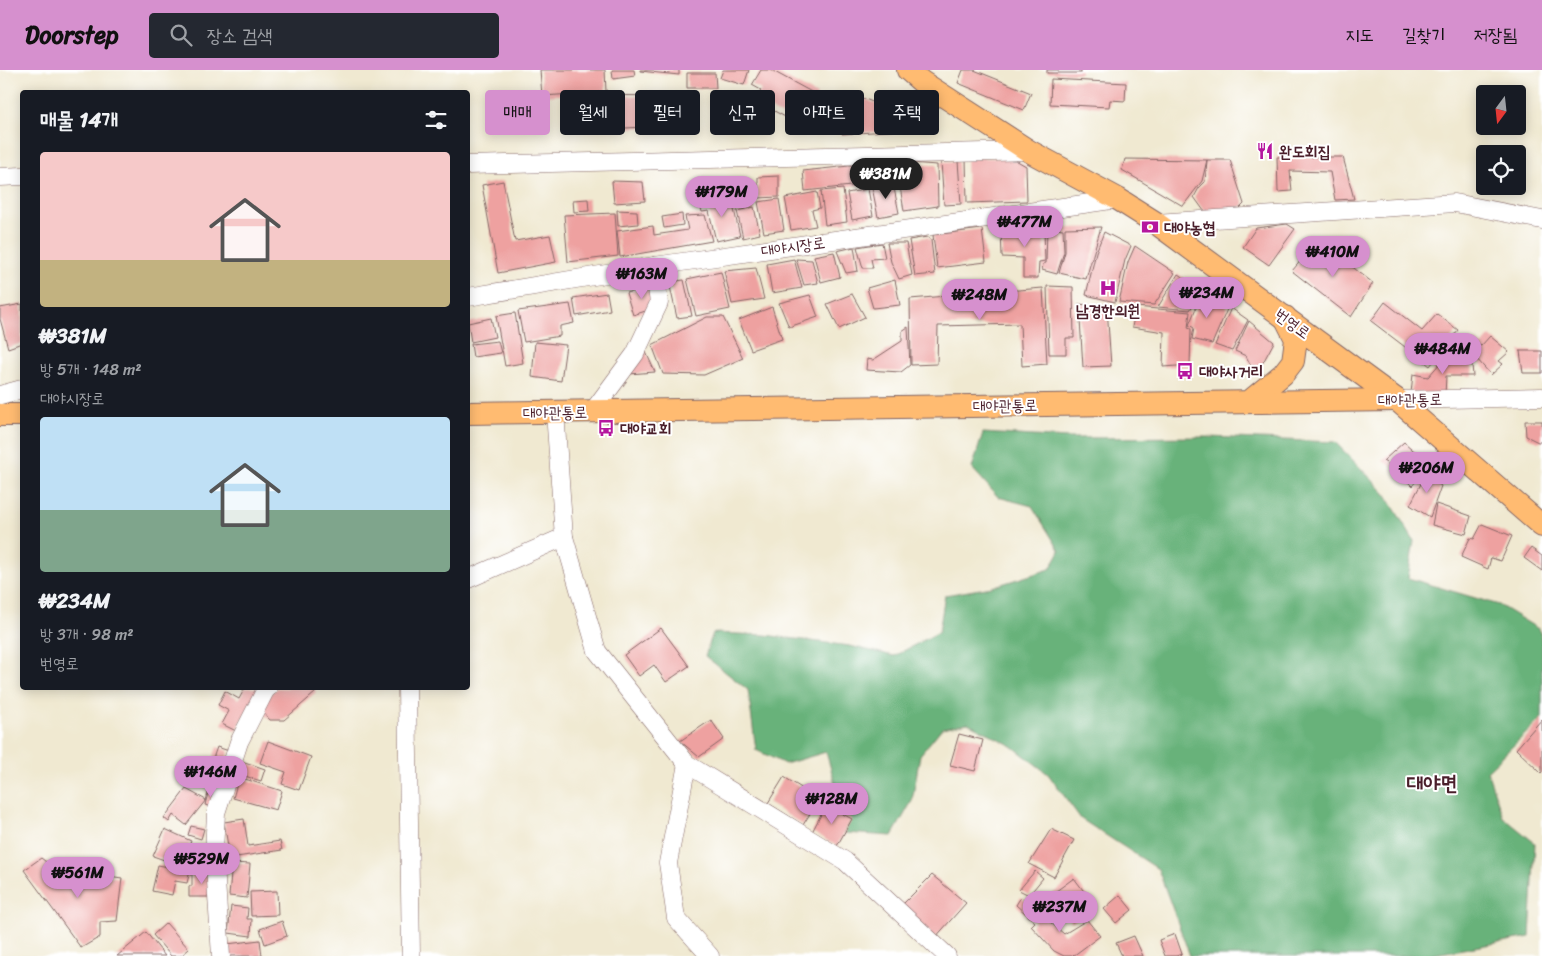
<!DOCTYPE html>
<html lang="ko">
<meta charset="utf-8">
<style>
body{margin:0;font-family:Sriracha,"Poor Story",sans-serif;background:#242831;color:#f1f3f6;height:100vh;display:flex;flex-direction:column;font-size:19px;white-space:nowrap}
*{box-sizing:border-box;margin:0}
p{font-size:16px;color:#9ea1a6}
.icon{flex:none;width:28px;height:28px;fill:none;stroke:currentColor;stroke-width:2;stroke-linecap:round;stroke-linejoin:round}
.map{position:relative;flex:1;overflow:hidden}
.panel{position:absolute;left:20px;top:20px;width:450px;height:600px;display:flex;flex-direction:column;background:#171b24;border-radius:5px;box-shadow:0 2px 12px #0003}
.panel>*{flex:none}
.top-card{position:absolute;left:485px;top:20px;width:475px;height:45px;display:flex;gap:10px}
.needle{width:32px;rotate:195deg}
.controls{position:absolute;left:1476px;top:15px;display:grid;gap:10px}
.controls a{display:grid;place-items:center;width:50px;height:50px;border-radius:5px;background:#171b24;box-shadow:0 2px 12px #0003;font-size:25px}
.price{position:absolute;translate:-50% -42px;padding:0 11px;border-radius:18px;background:#d690ce;color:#111;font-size:16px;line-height:32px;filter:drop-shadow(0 1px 2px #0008)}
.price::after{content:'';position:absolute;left:50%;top:30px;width:15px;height:11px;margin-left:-8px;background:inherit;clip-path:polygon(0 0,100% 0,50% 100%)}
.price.current{background:#222;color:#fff}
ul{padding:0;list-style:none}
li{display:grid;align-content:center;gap:10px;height:265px;padding:0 20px}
li span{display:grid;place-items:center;height:155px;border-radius:5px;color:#555}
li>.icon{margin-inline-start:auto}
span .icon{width:90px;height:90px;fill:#fffc;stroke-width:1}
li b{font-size:21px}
h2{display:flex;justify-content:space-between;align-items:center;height:60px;padding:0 20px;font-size:21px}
.chip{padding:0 18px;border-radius:5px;background:#171b24;box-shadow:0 2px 12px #0003;font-size:18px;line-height:45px}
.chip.current{background:#d690ce;color:#111}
header{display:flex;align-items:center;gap:30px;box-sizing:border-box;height:70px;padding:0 25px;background:#d690ce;color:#111}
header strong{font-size:24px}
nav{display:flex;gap:28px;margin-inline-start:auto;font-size:18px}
.search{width:350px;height:45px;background:#242831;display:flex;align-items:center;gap:12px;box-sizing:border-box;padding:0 18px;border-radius:5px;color:#9ea1a6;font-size:19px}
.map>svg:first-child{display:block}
</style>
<header>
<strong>Doorstep</strong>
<div class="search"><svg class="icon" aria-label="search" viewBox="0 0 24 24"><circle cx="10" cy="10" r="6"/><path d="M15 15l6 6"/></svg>장소 검색</div>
<nav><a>지도</a><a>길찾기</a><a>저장됨</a></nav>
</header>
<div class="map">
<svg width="1542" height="886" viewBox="0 0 1542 886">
<rect width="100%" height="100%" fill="#fff"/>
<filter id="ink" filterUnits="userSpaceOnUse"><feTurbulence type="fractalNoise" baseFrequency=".02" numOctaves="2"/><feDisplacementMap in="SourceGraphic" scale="10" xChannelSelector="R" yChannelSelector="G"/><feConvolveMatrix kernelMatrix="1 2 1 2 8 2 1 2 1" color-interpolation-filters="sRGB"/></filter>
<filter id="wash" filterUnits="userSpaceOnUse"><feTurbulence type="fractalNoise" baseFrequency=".0096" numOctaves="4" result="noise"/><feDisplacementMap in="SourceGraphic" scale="20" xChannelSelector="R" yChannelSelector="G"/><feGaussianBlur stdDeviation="1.12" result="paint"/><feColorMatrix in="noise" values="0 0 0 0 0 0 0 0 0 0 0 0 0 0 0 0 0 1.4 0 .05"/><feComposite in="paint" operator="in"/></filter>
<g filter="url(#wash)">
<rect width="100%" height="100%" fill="#f0e9d1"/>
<!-- forest -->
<polygon fill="#68b27a" stroke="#596852" points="983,363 1068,368 1208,367 1335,372 1385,423 1414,471 1408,508 1499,535 1540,560 1542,578 1542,648 1487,701 1503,747 1535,773 1530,867 1424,886 1190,886 1158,799 1081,749 1048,704 1012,676 968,653 942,658 920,685 912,731 892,766 845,763 837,720 826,682 785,694 756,680 748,620 705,586 713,563 765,565 850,576 894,586 939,562 945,525 992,517 1050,499 1060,481 1032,436 998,427 972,398"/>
<g id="blocks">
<!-- building -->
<g fill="#eea1a0">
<polygon points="540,0 605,0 606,22 542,26"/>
<polygon points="612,0 634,0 635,6 613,9"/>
<polygon points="640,0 679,0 679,5 640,1"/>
<polygon points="723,0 749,0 744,15 720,8"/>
<polygon points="761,0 771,0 817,25 800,55 767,37 763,43 751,37 761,20 752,15"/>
<polygon points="963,0 974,0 1031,23 1024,40 958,13"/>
<rect x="1047" y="0" width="34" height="3"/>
<polygon points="687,3 715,3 716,18 687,18"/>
<polygon points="1051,9 1126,13 1125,31 1110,30 1109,37 1050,34"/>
<polygon points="573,25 673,26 673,56 576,60"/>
<polygon points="857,26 917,49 918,59 842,64"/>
<polygon points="1277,87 1343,87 1354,129 1335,130 1330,102 1290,101 1292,121 1278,122"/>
<polygon points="966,88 1012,88 1026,96 1027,131 967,133"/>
<polygon points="890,89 893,110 864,113 862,92"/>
<polygon points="1125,89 1207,90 1202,111 1183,136 1122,100"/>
<polygon points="1207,90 1230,90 1244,134 1232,146 1207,145 1194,127 1199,118 1205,112"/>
<polygon points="958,91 961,134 944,135 941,92"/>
<polygon points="896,92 937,95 938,136 904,141"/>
<polygon points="858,95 860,115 805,121 803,101"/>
<polygon points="779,106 779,127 758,128 758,107"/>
<polygon points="503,111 515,171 550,165 556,192 498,203 482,115"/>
<polygon points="612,111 643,112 645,131 614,133"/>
<polygon points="893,113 899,143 878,147 872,117"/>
<polygon points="843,119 847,152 825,155 821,121"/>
<polygon points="868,119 873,146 852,150 847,123"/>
<polygon points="817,122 820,138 812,140 816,156 791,160 785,128"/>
<polygon points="731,126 740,166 716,171 709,141 702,142 700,134"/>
<polygon points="588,129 589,141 574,142 573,130"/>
<polygon points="779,129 784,160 764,163 758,132"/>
<polygon points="754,137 760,164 743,168 737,141"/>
<polygon points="617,140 637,141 638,154 618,156"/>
<polygon points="615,143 618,186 568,192 564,145"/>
<polygon points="682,144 683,155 664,158 662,147"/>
<polygon points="705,145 712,171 620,187 617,161 653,156 654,165 688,160 685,146"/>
<polygon points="1287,154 1295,159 1269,195 1243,177 1256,158"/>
<polygon points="1047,157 1063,159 1064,182 1057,204 1042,200 1043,194 1046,193"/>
<polygon points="1101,157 1086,209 1059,203 1065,182 1065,158"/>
<polygon points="1001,158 1044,158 1045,191 1039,192 1038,208 1023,208 1023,188 1002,187"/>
<polygon points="982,159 986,192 937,198 933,165"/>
<polygon points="1104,162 1131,176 1125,190 1115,232 1086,225 1096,182"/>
<polygon points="927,167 931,170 935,204 915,206 909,170"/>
<polygon points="1318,170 1373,213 1351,247 1292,201"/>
<polygon points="882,173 885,188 871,189 873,198 863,198 857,177"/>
<polygon points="887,173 906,173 912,205 899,209 891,192"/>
<polygon points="1135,176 1175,203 1154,235 1119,232 1128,192"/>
<polygon points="854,177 858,201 846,203 837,181"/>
<polygon points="834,182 840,207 821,212 814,186"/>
<polygon points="794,189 802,218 772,223 767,194"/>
<polygon points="796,189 812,190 818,213 804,215"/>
<polygon points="756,198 764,229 732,234 724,201"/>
<polygon points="721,202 730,239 696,246 687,209"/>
<polygon points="1178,204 1202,220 1190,240 1158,237"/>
<polygon points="684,210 692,246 677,248 669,212"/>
<polygon points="895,210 900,235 873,238 867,218"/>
<polygon points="653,216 655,238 633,245 626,223"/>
<polygon points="1047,216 1073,217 1074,268 1066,268 1066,284 1049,284"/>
<polygon points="1043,218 1047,294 1022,296 1020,254 938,256 937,294 911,295 910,229"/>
<polygon points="1203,221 1228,237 1212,274 1192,269 1194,258 1189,255"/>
<polygon points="607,223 610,240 576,246 573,228"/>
<polygon points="852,224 865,247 839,259 827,234"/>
<polygon points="810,225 818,247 789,257 779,233"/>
<polygon points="1385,232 1422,261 1437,244 1458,260 1430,296 1371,251"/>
<polygon points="22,234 22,273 8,278 0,249 0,238"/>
<polygon points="570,234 574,253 560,256 560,266 524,272 518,241"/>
<polygon points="1079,234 1107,237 1111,296 1083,297"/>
<polygon points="772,237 782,269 751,280 739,250"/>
<polygon points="1136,237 1190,242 1188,258 1191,259 1190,295 1163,297 1164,262 1132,257"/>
<polygon points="1231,238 1248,250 1232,281 1215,275"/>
<polygon points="515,243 523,293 505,296 496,246"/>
<polygon points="707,247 723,247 743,288 704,305 663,304 652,275"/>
<polygon points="491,248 495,267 471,272 468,253"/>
<polygon points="1249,251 1274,272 1260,298 1250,294 1246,286 1235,281"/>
<polygon points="908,257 910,295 901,302 866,300 867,289 873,290 902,271 902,261"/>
<polygon points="1490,266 1509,282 1499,291 1503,294 1491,305 1469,280 1475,271 1481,276"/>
<polygon points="498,271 501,283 473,287 471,274"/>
<polygon points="535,272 566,275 561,311 532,307"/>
<polygon points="645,280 655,302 629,304"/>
<polygon points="1520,281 1542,281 1542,303 1523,303"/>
<polygon points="1448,284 1471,284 1473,306 1446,306 1445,325 1411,323 1413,304 1428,307"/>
<polygon points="1525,351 1542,351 1542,372 1538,372 1526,366"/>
<polygon points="1404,372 1421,387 1404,404 1383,391"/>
<polygon points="1422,389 1430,396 1412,416 1404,408"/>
<polygon points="1431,398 1438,403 1433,410 1441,416 1430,447 1410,435 1425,406"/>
<polygon points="1436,434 1471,446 1466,464 1432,455"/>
<polygon points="1482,454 1512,466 1501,491 1491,488 1488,499 1461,487 1470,468 1474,469"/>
<polygon points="1531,478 1542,486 1542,501 1524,488"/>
<polygon points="661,558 689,596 666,612 654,595 639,606 624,585"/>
<polygon points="245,618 260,618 236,661 222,654 229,641 218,635 225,621 239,629"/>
<polygon points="277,618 313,618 316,622 284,650 270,650 259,638 266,627"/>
<polygon points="1542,649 1542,702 1541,703 1516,679"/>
<polygon points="711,650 724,669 699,687 680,671"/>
<polygon points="959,664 983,670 975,701 950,695"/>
<polygon points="268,671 311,687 299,720 282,714 286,702 260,693"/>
<polygon points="217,677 229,681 220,709 207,705"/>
<polygon points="239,690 265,699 261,711 235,703"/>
<polygon points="239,707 282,721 276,740 233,728"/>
<polygon points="784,707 819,729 803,755 768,733"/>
<polygon points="186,719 206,730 186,755 173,745 169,752 164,748"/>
<polygon points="209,719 217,721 213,737 205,735"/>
<polygon points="826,735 852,749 837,776 812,762"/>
<polygon points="244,749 248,776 280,771 282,780 230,788 224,752"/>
<polygon points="191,756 204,759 201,769 188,765"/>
<polygon points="165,759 191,771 181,796 153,786"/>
<polygon points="1051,759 1074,770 1054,807 1029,794"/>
<polygon points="41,788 54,798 122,808 117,851 100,852 100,867 81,878 24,800"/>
<polygon points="232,793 250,794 247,828 229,826"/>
<polygon points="158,795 190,801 187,813 175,811 172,825 152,821"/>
<polygon points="1035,801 1043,808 1029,825 1019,820"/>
<polygon points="192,802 212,802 213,827 189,827 189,816 192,816"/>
<polygon points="932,805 966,833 934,869 901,836"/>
<polygon points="1074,808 1095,836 1072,852 1052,824"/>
<polygon points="277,821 278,845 251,846 250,822"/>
<polygon points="1120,825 1132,840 1116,853 1104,839"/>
<polygon points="1021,827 1064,864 1087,850 1100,866 1073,886 1064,886 1054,881 1031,856 1035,852 1016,835"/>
<polygon points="231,836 248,838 247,849 252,849 251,866 228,863"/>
<polygon points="282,851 287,866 265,874 260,859"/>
<polygon points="166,853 189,879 181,886 171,886 153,865"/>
<polygon points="146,862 165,886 117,886"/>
<polygon points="1175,864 1182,884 1176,886 1165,886 1159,870"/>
<polygon points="1134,866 1143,886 1122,886 1116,873"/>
<polygon points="260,870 262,886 228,886 227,874"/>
</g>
</g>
</g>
<g filter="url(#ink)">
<use href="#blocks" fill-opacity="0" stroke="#846665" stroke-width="1"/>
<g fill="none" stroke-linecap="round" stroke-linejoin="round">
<!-- minor casing -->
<g stroke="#846665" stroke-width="19">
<g id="minor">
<polyline points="468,95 1029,81"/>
<polyline points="0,107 22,106"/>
<polyline points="1156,153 1455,133 1542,150"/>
<polyline points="468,227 654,196 1118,129"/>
<polyline points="0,325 22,319"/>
<polyline points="1397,330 1542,327"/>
<polyline points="593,341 635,284 659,233 654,196"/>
<polyline points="555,342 564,467 597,581 687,694 845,791 947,886"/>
<polyline points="468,509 564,467"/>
<polyline points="407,618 411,886"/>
<polyline points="687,694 668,793 676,848 710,886"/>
<polyline points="221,886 214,781 216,743 239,672 265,621 268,618"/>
</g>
</g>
<!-- major casing -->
<g stroke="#846665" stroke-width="24">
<g id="major">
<polyline points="908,0 922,12 1029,81 1118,129 1156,153 1397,330 1542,456"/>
<polyline points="1249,332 1283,304 1293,291 1296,269 1285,247"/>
<polyline points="468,343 1397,330"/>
<polyline points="0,345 22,345"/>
</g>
</g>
<!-- minor -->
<use href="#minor" stroke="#fff" stroke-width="18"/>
<!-- major -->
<use href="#major" stroke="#ffbb71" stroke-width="22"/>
</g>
</g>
<!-- icons -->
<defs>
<g id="restaurant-bare" transform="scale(1.35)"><path d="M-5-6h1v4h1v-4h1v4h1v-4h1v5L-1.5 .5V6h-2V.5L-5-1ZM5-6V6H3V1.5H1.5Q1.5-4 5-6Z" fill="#b5179e" stroke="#fff" stroke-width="2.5" paint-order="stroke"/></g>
<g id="bank-bare" transform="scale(1.35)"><path d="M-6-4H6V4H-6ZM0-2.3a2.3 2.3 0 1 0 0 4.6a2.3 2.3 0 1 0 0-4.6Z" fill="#b5179e" stroke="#fff" stroke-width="2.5" paint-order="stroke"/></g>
<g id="hospital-bare" transform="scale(1.35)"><path d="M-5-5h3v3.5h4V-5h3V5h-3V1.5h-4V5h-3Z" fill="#b5179e" stroke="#fff" stroke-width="2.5" paint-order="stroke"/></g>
<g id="bus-bare" transform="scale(1.35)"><path d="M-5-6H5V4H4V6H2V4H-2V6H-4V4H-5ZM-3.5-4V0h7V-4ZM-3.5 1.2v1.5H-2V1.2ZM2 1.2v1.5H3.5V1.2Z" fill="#b5179e" stroke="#fff" stroke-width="2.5" paint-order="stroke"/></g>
</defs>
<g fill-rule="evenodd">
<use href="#restaurant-bare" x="1265" y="81"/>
<use href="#bank-bare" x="1150" y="157"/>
<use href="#hospital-bare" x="1108" y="218"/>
<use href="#bus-bare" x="1185" y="301"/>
<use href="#bus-bare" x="606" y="358"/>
</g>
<g text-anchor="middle" stroke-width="4" stroke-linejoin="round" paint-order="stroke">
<!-- poi labels -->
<g font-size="16" font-weight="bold" fill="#4a1f2b" stroke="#fff" text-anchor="start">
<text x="1279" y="87">완도회집</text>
<text x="1164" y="163">대야농협</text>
<text x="1108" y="246" text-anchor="middle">남경한의원</text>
<text x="1199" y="307">대야사거리</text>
<text x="620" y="364">대야교회</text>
</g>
<!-- street labels -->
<g font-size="16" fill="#4a1f2b" stroke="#fff">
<text transform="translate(793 176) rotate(-8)" y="6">대야시장로</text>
<text transform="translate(1293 253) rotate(36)" y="6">번영로</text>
<text transform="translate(1410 329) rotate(-1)" y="6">대야관통로</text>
<text transform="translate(1005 335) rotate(-1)" y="6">대야관통로</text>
<text transform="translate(555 342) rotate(-1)" y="6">대야관통로</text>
</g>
<!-- district labels -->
<g font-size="21" font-weight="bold" fill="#4a1f2b" stroke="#fff">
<text x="1432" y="720">대야면</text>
</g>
</g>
</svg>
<div class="controls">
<a><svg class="needle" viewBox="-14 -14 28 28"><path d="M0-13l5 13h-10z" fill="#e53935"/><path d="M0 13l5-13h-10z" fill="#9ea1a6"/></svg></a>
<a><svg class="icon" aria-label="locate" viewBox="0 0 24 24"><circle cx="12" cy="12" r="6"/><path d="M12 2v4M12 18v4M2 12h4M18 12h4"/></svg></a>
</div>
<b class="price current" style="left:886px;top:130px">₩381M</b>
<b class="price" style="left:722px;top:148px">₩179M</b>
<b class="price" style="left:1025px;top:178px">₩477M</b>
<b class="price" style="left:1333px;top:208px">₩410M</b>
<b class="price" style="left:642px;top:230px">₩163M</b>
<b class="price" style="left:1207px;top:249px">₩234M</b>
<b class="price" style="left:980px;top:251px">₩248M</b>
<b class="price" style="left:1443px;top:305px">₩484M</b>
<b class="price" style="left:1427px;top:424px">₩206M</b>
<b class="price" style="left:211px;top:728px">₩146M</b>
<b class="price" style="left:832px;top:755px">₩128M</b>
<b class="price" style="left:202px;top:815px">₩529M</b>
<b class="price" style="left:78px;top:829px">₩561M</b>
<b class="price" style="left:1060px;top:863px">₩237M</b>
<div class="top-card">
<a class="chip current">매매</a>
<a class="chip">월세</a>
<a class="chip">필터</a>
<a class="chip">신규</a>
<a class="chip">아파트</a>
<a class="chip">주택</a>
</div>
<section class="panel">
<h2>매물 14개<svg class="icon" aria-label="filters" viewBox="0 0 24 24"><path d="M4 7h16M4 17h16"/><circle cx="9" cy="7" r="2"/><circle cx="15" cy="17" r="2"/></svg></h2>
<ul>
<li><span style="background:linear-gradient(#f6c9c9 70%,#c2b280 0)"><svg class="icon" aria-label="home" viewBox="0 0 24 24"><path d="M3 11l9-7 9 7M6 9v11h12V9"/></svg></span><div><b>₩381M</b><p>방 5개 · 148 m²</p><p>대야시장로</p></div></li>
<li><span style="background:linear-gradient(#bfe0f5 60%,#7fa58c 0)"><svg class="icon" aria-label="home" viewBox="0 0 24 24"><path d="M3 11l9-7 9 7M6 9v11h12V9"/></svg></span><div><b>₩234M</b><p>방 3개 · 98 m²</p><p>번영로</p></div></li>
</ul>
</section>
</div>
